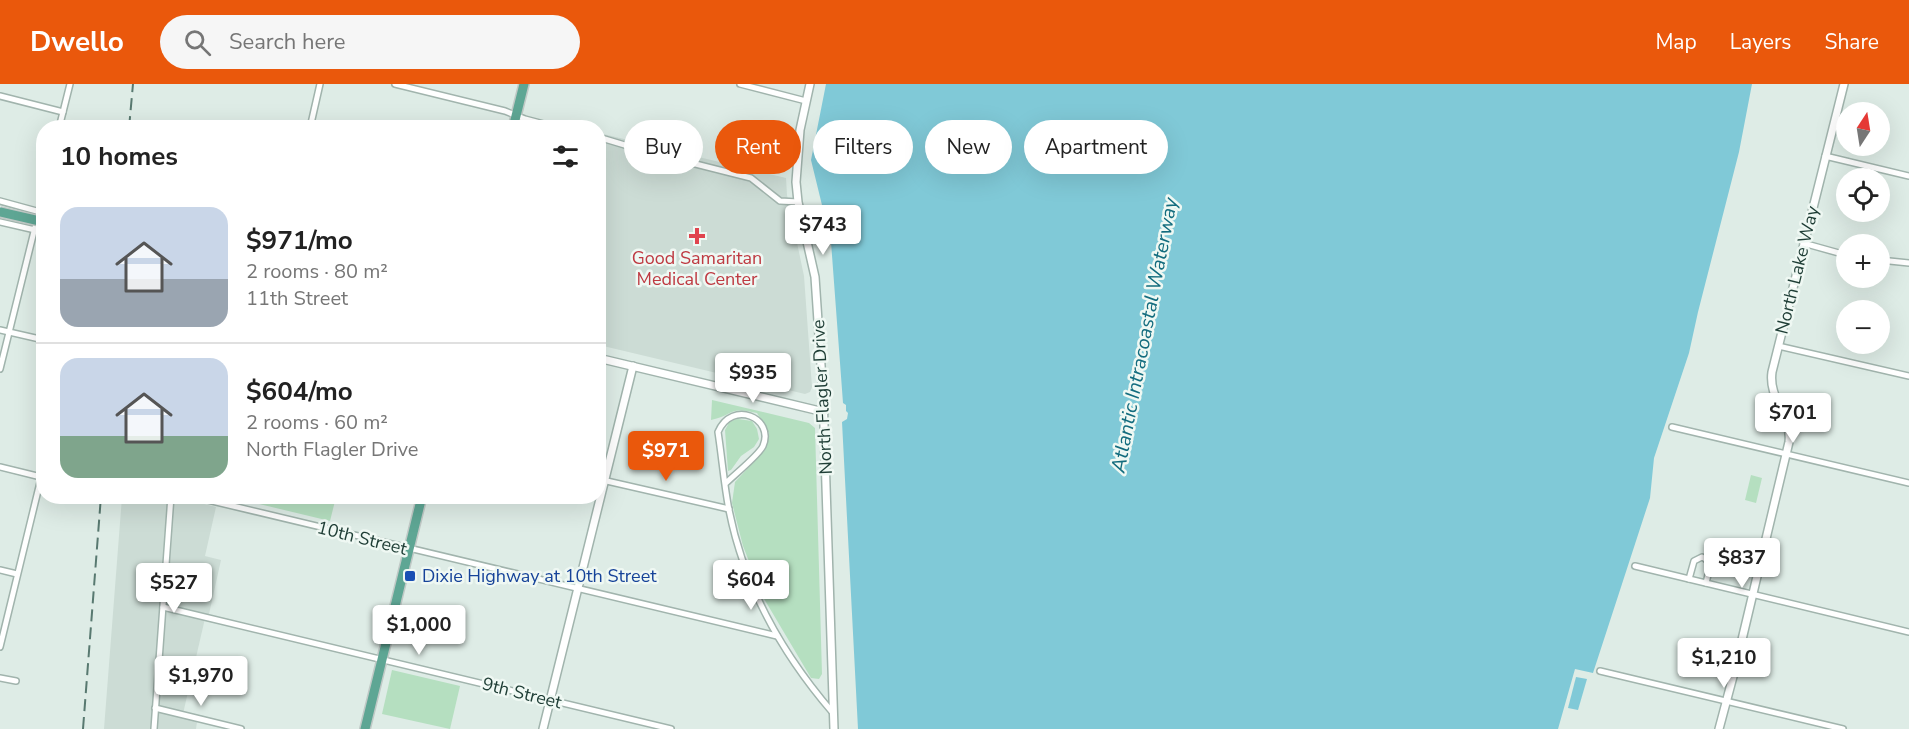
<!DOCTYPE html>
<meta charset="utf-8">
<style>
body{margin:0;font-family:"Nunito Sans",sans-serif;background:#f6f6f6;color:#222;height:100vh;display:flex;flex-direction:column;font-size:22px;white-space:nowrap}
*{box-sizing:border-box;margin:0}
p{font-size:20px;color:#767676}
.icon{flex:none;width:33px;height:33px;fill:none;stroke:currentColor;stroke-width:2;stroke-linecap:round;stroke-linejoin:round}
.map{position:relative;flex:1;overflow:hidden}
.side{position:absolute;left:36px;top:36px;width:570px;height:384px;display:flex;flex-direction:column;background:#fff;border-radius:24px;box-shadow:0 6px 24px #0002}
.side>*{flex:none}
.hud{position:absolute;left:624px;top:36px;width:570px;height:54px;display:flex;gap:12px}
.needle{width:39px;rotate:12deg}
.fabs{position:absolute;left:1836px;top:18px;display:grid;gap:12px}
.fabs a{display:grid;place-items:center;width:54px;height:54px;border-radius:50%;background:#fff;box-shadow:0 6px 24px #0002;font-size:30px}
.price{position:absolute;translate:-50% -51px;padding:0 14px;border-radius:6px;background:#fff;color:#222;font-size:20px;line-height:39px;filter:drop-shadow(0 2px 3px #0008)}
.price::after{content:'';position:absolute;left:50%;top:36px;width:18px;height:14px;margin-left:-9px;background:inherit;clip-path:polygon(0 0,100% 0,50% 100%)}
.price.active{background:#ea580c;color:#fff}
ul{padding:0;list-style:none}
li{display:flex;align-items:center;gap:18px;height:150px;padding:0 24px}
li+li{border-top:2px solid #e0e0e0}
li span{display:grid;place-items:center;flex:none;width:168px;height:120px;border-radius:18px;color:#555}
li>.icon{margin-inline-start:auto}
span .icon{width:72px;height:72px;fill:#fffc;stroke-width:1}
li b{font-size:26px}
h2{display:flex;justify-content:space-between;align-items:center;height:72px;padding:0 24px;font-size:26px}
.chip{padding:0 21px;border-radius:27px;background:#fff;box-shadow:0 6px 24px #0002;font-size:21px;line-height:54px}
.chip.active{background:#ea580c;color:#fff}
header{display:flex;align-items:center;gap:36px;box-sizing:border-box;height:84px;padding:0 30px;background:#ea580c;color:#fff}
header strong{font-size:28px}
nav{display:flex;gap:33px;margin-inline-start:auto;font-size:21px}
.search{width:420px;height:54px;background:#f6f6f6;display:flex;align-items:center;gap:15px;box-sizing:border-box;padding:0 21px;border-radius:33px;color:#767676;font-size:22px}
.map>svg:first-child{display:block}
</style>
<header>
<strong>Dwello</strong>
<div class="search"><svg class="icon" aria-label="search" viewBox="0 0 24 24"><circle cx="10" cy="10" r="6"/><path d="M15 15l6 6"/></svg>Search here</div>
<nav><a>Map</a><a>Layers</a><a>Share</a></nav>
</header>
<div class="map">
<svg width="1909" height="645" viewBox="0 0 1909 645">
<rect width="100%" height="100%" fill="#deece6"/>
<!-- built -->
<g fill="#ccdcd5">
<polygon points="599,49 786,94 787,111 804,192 812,303 810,308 805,310 599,261"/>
<polygon points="122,413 177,413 216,423 205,472 221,476 209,530 206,530 182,634 197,638 196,645 104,645"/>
</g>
<!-- green -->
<g fill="#b5dfc0">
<path d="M712,316L809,339L815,344L822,590L819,595L811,594L763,513L743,462L732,419L735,398L765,366L769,349L757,329C728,322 734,331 711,336Z"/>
<polygon points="738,335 752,337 757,345 759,355 754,363 741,372 731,386 728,387 725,346 730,337"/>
<polygon points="1751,391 1762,394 1756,419 1745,416"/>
<polygon points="230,413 336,412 336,413 330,437"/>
<polygon points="392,586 460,602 450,645 382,630"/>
</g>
<!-- water -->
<g fill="#80c9d7">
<polygon points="826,0 1752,0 1739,68 1698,228 1689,269 1654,374 1650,414 1593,589 1575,585 1558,645 858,645 842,338 847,335 848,329 846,327 846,321 843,319 831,158 811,76"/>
<polygon points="1576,593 1587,595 1578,626 1568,624"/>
</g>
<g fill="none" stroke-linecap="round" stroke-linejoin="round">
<!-- minor casing -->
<g stroke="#a1b4ad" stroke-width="8">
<g id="minor">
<polyline points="395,0 505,27 525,35 559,44"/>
<polyline points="740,0 806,17"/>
<polyline points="0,12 63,28"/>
<polyline points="59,44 70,0"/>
<polyline points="310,44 320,0"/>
<polyline points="598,53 648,68 751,94 780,117 798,118"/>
<polyline points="1825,72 1909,92"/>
<polyline points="0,117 44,129"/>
<polyline points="0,138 44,148"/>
<polyline points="1803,159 1846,171"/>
<polyline points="1880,176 1909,179"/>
<polyline points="0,246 44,256"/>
<polyline points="1778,262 1909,292"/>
<polyline points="0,285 44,107"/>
<polyline points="1672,343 1909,399"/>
<polyline points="0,383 41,393"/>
<polyline points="598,395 729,425"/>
<path d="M726,399C734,391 759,371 763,362C775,334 732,315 718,348C722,374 724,400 729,426C744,502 783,571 833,629"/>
<polyline points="191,412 777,552"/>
<polyline points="1635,482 1909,548"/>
<polyline points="0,486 17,490"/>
<path d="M1689,495L1694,477L1702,473C1714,478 1708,489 1706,499"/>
<polyline points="163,523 671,645"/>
<polyline points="0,563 44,382"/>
<polyline points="1600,587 1843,645"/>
<polyline points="0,594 16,597"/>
<polyline points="155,624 241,645"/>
<polyline points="154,645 171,412"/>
</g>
</g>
<!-- tertiary casing -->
<g stroke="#a1b4ad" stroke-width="10">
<g id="tertiary">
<polyline points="810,0 800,46 796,98 798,118 815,193 823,311 834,645"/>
<polyline points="598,274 824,328"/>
<polyline points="543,645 633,282"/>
<path d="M1719,645L1735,585L1789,358C1792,332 1768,315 1772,288L1844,0"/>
</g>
</g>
<!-- primary casing -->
<g stroke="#c0c9c6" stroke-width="12">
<g id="primary">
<polyline points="513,44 524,0"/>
<polyline points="365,645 422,412"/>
</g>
</g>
<!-- minor -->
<use href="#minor" stroke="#fff" stroke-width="5"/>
<!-- tertiary -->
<use href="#tertiary" stroke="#fff" stroke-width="7"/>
<!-- primary -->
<use href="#primary" stroke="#5ea694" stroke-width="9"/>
<!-- rail -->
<g stroke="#587970" stroke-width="2" stroke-dasharray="12 6" stroke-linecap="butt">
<polyline points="129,44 133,0"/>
<polyline points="83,645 101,412"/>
</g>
<!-- primary-bridge casing -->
<g stroke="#c0c9c6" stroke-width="12" stroke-linecap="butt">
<polyline id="primary-bridge" points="0,128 44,138"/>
</g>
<!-- primary-bridge -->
<use href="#primary-bridge" stroke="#5ea694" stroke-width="9"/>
</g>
<!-- markers -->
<path fill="#e0444e" stroke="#eff8f3" stroke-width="2" d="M694 143h6v6h6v6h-6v6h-6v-6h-6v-6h6z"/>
<rect fill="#1a4fb4" stroke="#eff8f3" stroke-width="2" x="404" y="486" width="12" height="12" rx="3"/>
<g text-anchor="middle" stroke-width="5" stroke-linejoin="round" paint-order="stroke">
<!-- health labels -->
<g font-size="18" fill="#be3a42" stroke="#eff8f3">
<text x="697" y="180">Good Samaritan<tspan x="697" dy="21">Medical Center</tspan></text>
</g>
<!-- street labels -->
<g font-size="18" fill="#1e3d35" stroke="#eff8f3">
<text transform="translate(1797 186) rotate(-76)" y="6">North Lake Way</text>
<text transform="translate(822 313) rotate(-93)" y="6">North Flagler Drive</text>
<text transform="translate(362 454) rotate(14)" y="6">10th Street</text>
<text transform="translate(522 609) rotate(14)" y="6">9th Street</text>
</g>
<!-- transit labels -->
<g font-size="18" fill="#164399" stroke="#eff8f3" text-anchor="start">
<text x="422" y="498">Dixie Highway at 10th Street</text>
</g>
<!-- water labels -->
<g font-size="20" font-style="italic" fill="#136c7e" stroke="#eff8f3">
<text transform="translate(1144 251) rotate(-79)" y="7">Atlantic Intracoastal Waterway</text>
</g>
</g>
</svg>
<div class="fabs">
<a><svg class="needle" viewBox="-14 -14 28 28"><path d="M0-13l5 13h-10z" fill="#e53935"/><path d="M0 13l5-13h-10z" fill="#767676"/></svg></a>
<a><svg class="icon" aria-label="locate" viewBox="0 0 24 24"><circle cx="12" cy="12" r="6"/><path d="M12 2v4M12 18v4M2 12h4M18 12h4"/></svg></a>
<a>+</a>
<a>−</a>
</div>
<b class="price" style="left:823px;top:172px">$743</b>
<b class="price" style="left:753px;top:320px">$935</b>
<b class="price" style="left:1793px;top:360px">$701</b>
<b class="price active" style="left:666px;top:398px">$971</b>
<b class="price" style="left:1742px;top:505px">$837</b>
<b class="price" style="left:751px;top:527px">$604</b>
<b class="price" style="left:174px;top:530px">$527</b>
<b class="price" style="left:419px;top:572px">$1,000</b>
<b class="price" style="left:1724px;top:605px">$1,210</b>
<b class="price" style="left:201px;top:623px">$1,970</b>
<div class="hud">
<a class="chip">Buy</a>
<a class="chip active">Rent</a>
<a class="chip">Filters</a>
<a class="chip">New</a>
<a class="chip">Apartment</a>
</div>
<section class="side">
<h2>10 homes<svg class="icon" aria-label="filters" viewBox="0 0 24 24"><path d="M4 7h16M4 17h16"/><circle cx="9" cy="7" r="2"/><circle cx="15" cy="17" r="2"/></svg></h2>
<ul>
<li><span style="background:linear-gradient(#c9d6e8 60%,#9aa5b1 0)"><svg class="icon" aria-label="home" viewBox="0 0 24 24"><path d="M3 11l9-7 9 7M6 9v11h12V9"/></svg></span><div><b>$971/mo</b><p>2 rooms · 80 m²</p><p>11th Street</p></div></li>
<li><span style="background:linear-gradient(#c9d6e8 65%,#7fa58c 0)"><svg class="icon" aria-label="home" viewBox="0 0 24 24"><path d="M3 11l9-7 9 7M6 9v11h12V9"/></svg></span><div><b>$604/mo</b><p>2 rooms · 60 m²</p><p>North Flagler Drive</p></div></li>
</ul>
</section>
</div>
